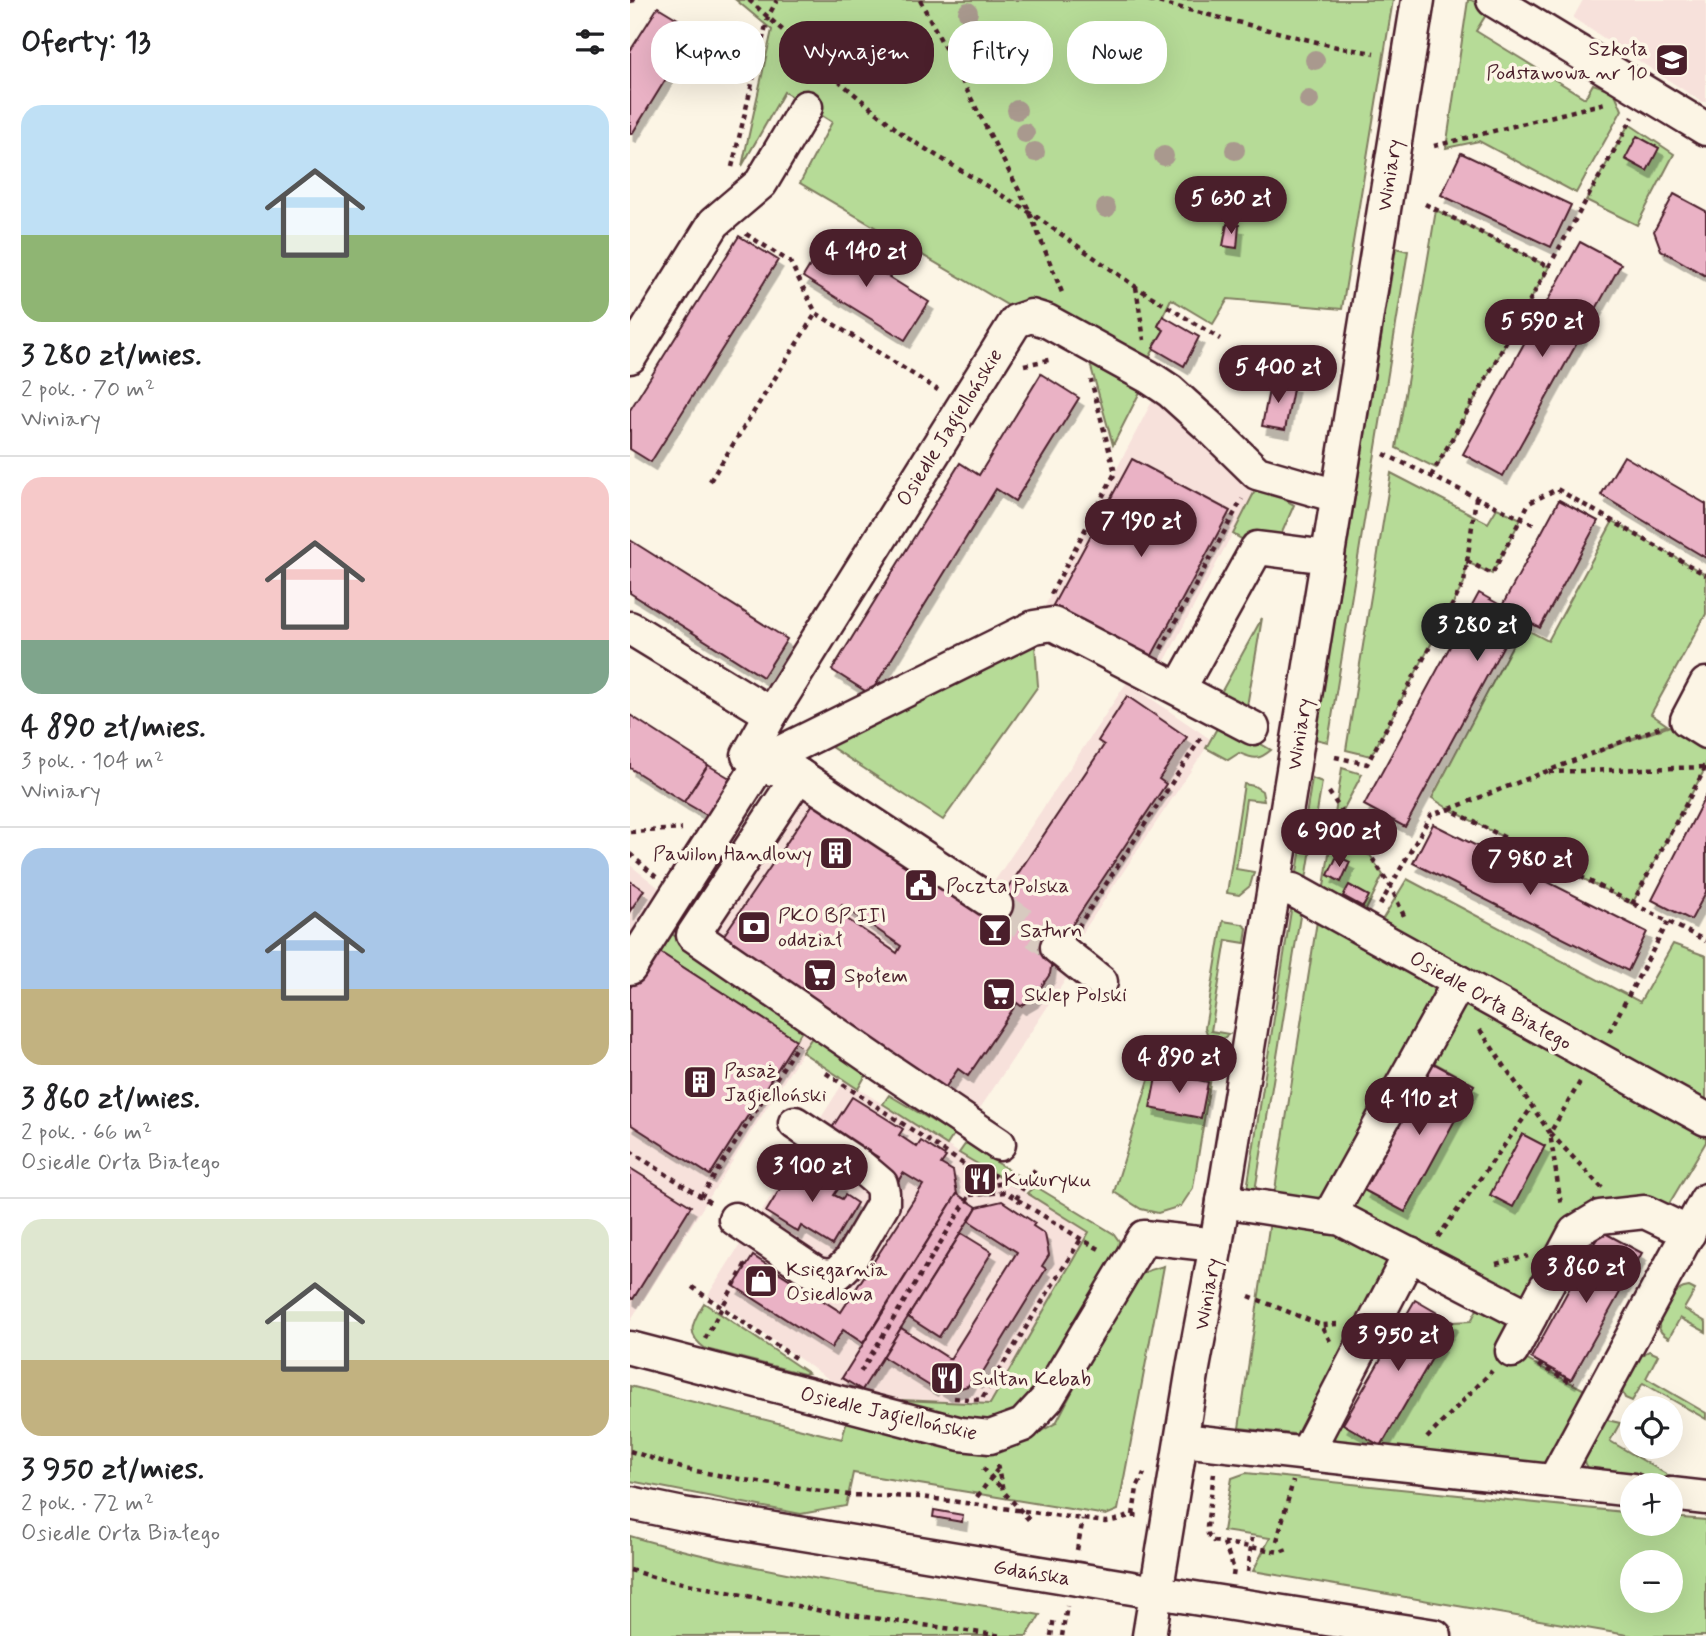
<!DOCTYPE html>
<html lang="pl">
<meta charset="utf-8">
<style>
body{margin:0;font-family:Mynerve,sans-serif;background:#f2f2f2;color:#202124;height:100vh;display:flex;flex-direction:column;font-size:26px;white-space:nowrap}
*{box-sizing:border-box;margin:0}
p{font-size:23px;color:#757577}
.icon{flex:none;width:38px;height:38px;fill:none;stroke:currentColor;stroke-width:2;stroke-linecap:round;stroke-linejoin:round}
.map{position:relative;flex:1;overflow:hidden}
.sheet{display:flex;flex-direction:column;background:#fff;width:630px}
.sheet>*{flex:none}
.hud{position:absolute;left:21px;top:21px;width:665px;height:63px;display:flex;gap:14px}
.buttons{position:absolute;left:990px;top:1396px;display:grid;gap:14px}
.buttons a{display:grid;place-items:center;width:63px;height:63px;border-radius:50%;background:#fff;box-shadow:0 7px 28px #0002;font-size:35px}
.price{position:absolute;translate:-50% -60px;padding:0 16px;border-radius:24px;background:#4a1f2b;color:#fff;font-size:23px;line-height:46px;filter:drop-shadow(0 2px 4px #0008)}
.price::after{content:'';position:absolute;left:50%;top:42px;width:21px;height:16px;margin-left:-10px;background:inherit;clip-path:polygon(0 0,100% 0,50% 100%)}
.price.on{background:#222;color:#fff}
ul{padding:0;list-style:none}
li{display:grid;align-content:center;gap:14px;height:371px;padding:0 21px}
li+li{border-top:2px solid #e0e0e0}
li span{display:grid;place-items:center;height:217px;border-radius:21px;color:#555}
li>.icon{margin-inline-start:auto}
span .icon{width:126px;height:126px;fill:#fffc;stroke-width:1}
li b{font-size:30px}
h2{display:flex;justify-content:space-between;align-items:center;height:84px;padding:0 21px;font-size:30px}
.pill{padding:0 24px;border-radius:28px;background:#fff;box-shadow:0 7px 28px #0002;font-size:24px;line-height:63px}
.pill.on{background:#4a1f2b;color:#fff}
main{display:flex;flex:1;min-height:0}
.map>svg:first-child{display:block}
</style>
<main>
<section class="sheet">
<h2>Oferty: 13<svg class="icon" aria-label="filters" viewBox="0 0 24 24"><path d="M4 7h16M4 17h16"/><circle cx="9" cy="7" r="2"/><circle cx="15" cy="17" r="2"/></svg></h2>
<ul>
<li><span style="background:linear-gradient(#bfe0f5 60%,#8fb573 0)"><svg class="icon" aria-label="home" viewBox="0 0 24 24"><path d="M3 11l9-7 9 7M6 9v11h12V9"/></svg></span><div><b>3 280 zł/mies.</b><p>2 pok. · 70 m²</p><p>Winiary</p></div></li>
<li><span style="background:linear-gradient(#f6c9c9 75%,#7fa58c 0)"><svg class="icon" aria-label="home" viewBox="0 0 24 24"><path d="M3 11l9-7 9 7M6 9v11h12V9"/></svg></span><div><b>4 890 zł/mies.</b><p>3 pok. · 104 m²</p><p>Winiary</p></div></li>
<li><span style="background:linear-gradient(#a9c7e8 65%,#c2b280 0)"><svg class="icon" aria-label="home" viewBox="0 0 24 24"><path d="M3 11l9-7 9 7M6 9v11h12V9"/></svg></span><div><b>3 860 zł/mies.</b><p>2 pok. · 66 m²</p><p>Osiedle Orła Białego</p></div></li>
<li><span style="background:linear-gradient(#dfe7d0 65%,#c2b280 0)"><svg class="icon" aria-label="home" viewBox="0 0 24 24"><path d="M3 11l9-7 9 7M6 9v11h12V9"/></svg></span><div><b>3 950 zł/mies.</b><p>2 pok. · 72 m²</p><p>Osiedle Orła Białego</p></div></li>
</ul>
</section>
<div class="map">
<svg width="1076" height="1636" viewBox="0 0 1076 1636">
<defs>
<filter id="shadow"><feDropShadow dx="4.5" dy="8" stdDeviation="0" flood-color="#0004"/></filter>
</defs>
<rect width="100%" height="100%" fill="#fcf5e5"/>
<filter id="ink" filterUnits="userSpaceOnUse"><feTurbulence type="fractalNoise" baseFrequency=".0143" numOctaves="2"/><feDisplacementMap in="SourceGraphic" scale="14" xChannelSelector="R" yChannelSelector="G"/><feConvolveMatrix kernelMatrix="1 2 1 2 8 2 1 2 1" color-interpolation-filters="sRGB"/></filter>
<g filter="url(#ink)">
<!-- built -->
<g fill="#f7e1db">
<polygon points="953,0 1076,0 1076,102 1072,102 943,18"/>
<polygon points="528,390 628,485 526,678 404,627"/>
<polygon points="497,682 580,739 576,748 443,947 438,976 343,1119 74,935 180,782 354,897"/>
<polygon points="0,865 33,891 0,943"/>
<polygon points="24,939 181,1039 0,1321 0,977"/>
<polygon points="215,1080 329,1153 468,1237 360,1405 226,1398 78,1295"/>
</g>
<!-- green -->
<g fill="#b6db97" stroke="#807d61" stroke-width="2" fill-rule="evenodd">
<polygon points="106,0 763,0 712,309 598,299 583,324 541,299 528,326 534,330 517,362 445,345 170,183 202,122 154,92 112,166 142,30"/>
<polygon points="838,0 841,0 859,10 846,31 955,98 963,84 984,91 992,110 946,193 849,141 816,148"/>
<polygon points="999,124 1044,154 1007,225 956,200"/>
<polygon points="806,210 919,267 806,468 766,448"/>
<polygon points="766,248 778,251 698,742 685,739"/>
<polygon points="459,360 512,388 483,445"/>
<polygon points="761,473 858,523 867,508 891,519 862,574 837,562 834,583 741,756 716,750"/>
<polygon points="628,485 664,505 644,551 627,548 603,534"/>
<polygon points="983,521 1076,575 1076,614 1021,714 1037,725 967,752 1057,720 1076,732 1076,767 1002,904 819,809 802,798 892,627 918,641"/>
<polygon points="632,618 614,724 583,707"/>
<polygon points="387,644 405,645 408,686 313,820 192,741"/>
<path d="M591,721L641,750C628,761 624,759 609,753L598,760L576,748Z"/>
<polygon points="712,768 732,774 712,812 753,875 733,916 693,893"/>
<polygon points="682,778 692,782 624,1197 616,1195"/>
<polygon points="614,784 624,786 632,791 634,801 616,799 606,869 624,872 620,886 609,895 597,893"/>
<polygon points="777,879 1010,1002 1043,944 1076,956 1076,1101 749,925"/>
<polygon points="593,921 612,924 617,928 615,943 596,940 581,1031 599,1034 582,1047 575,1028"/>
<polygon points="687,921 815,989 694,1196 680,1200 644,1196"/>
<polygon points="37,931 178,1022 166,1040 25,949"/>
<polygon points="824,990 1076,1119 1076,1142 1030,1219 970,1217 882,1352 970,1398 924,1481 676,1454 697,1414 751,1446 823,1322 841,1321 855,1294 717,1222 734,1190 775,1212 844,1085 789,1054"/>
<polygon points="188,1035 237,1073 228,1089 172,1052 181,1039"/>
<polygon points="531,1041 582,1071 563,1188 551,1206 528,1213 511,1209 484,1192"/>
<polygon points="259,1095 324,1134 317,1145 253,1104"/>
<polygon points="336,1143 390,1177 385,1186 329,1153"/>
<polygon points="405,1186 484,1234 489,1241 488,1250 409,1387 395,1406 364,1422 344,1423 226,1398 360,1404 459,1232 397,1193"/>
<polygon points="640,1221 708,1228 751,1253 757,1263 756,1281 673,1435 609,1428"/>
<polygon points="534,1266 488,1510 476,1515 223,1473 216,1506 171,1514 0,1481 0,1386 212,1439 217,1419 347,1450 380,1448 426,1423 490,1299 503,1279 520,1270"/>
<path d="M1059,1287L1065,1290L1054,1309L1076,1322V1332L1050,1318L1039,1338C1021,1329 1031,1317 1038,1304C1041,1299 1043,1294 1048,1291C1053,1288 1053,1288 1059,1287Z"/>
<path d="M74,1303L178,1373L174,1374L76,1349C54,1334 63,1322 74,1303Z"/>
<polygon points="1019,1351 1028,1355 1016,1378 1076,1413 1076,1419 1013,1383 1002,1401 995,1398 992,1391 992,1383 1007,1357"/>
<polygon points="977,1420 990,1423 980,1441 1048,1481 970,1472 958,1468 954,1460 956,1449 972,1422"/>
<path d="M616,1473L1003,1513V1524H1041V1517L1076,1520V1636H1003L623,1571L640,1538L593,1531L602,1478ZM1003,1563H1041V1601H1003Z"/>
<path d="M0,1536C132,1575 273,1592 410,1615L397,1636H0Z"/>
</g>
<!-- building -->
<g fill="#eab2c5" stroke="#4a1f2b" stroke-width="2" fill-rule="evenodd" filter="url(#shadow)">
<polygon points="28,7 66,30 2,134 0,133 0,51"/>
<polygon points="1007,136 1029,148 1017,171 995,159"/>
<polygon points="831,153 941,205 921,247 811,195"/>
<polygon points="1044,194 1076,211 1076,276 1031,250 1024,231"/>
<polygon points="597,224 609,225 607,248 593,246"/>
<polygon points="109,236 148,260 21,462 0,449 0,410"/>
<polygon points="197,238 299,302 275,340 173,277"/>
<polygon points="950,242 991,264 873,476 833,454"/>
<polygon points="533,316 569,337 554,366 523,348 534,330 528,326"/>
<polygon points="411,374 449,398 385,501 366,489 240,694 202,670 330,463 349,475"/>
<polygon points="641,380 664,384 655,430 632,426"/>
<polygon points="994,456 1076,504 1076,558 971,495"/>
<polygon points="502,459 600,511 520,659 422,607"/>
<polygon points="929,500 968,521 910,628 889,617 775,827 734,805 849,593 872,606"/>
<polygon points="0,540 157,639 133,677 0,593"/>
<path d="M497,696L557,737L529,779L536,784L420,958L422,960L420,974L403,999L391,1006L387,1003L338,1076L328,1069L315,1088L92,938L185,801L358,918L474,745L468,741ZM212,905L271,946L267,953L207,912Z"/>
<polygon points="0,715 78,765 54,802 0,768"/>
<polygon points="78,765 103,780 80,817 54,802"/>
<polygon points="1076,795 1076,892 1061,920 1022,900"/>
<polygon points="803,824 1017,932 998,971 783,863"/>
<polygon points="707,856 720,862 711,882 698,875"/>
<polygon points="0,881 14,890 0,911"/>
<polygon points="719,885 739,896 733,907 713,896"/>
<polygon points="25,949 166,1040 80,1175 0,1124 0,988"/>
<polygon points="803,1063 844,1085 775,1212 734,1190"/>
<polygon points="527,1072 578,1082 571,1118 520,1108"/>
<polygon points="222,1097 273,1129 269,1135 287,1147 291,1141 316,1157 311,1164 323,1171 327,1194 233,1343 213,1330 201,1348 104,1286 123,1256 211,1312 293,1185 273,1173 269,1180 244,1164 248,1157 202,1128"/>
<polygon points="892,1134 915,1146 883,1207 860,1195"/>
<polygon points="165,1164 177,1172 181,1166 211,1185 204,1195 212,1199 215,1195 227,1203 202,1245 171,1226 168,1232 136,1212"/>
<polygon points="0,1168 61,1206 3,1299 0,1297"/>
<polygon points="350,1172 358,1176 359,1186 345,1188 342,1173"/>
<polygon points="327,1194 347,1207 232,1390 212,1378"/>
<polygon points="372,1201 405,1223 403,1226 415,1234 419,1255 412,1266 416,1269 348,1380 343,1377 338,1386 317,1392 305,1385 303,1388 253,1357 271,1328 320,1359 387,1252 339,1221 347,1207"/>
<polygon points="971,1231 1012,1253 941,1380 901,1358"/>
<polygon points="331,1233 362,1252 309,1337 278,1317"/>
<polygon points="785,1300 823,1322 751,1446 713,1424"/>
<polygon points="304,1510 333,1515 332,1522 303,1517"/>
</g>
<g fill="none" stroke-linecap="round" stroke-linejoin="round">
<!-- minor-tunnel -->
<polyline stroke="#d8cac0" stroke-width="32" stroke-dasharray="32 16" stroke-linecap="butt" points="366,905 427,947"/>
<!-- minor casing -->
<g stroke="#4a1f2b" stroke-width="37">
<g id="minor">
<polyline points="863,0 1076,129"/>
<polyline points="0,357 84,223 131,183 176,107"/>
<polyline points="0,628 141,714 386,321 401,316 417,321 519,377 540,391 582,429 627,473 707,496"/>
<polyline points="1076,684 1057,720 1076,732"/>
<polyline points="549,689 627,548 698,557"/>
<polyline points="141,714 118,755 142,769 163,771 366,905"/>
<polyline points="169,775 63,935 253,1066 369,1144"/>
<polyline points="644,888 663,890 1076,1119"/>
<polyline points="427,947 471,982"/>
<polyline points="0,968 131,762 404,627 423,624 623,728"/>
<polyline points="593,1201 711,1219 900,1317"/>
<polyline points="699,1217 829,982"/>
<polyline points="105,1219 187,1274 198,1276 208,1273 219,1262 253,1204 253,1193 251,1184 231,1167 165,1123"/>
<polyline points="0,1348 331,1434 360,1437 393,1425 417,1399 514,1237 586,1245"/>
<polyline points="882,1351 945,1232 970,1217 1015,1212 1059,1233"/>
<polyline points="552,1440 1003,1490"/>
<polyline points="676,1454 780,1254"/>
<polyline points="924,1481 1076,1200"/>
<polyline points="1041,1494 1076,1498"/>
<polyline points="0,1503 53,1514 526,1592 805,1636"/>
<polyline points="519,1636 563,1368 586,1245 788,0"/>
</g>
</g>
<!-- path -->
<g stroke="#4a1f2b" stroke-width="4.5" stroke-dasharray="5 5" stroke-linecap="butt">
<polyline points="119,0 216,87 276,137 401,213 506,287 590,339"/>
<polyline points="290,0 398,208 433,295"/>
<polyline points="519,0 711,48 744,53"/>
<polyline points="0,1 5,0"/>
<polyline points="804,146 975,103"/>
<polyline points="102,167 138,17 147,0"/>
<polyline points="795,204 919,267"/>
<polyline points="116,234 160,262 186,313 308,390"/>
<polyline points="506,287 514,340"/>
<polyline points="394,365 423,359"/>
<polyline points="754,454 905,525"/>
<polyline points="801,476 1003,117"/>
<polyline points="80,481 186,313"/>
<polyline points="837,561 862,574 899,503 927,489 1076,575"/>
<polyline points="421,594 485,473 461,380"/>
<polyline points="531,649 612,499"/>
<polyline points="705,757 737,764 834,583 846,498"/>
<polyline points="919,772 1076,767"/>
<polyline points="699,792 761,887 774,916"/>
<polyline points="820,809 1030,727"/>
<polyline points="0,832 52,829"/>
<polyline points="0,854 26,877"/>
<polyline points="1002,904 1076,767"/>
<polyline points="750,905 801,815 819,809 1076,941"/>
<polyline points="448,927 573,735"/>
<polyline points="850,1030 920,1133 931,1205"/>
<polyline points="979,1032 1038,922"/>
<polyline points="196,1073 335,1165 340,1195 228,1376"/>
<polyline points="950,1082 920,1133 972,1188"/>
<polyline points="0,1151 81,1203"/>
<polyline points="362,1174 367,1178 369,1192"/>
<polyline points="340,1195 375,1192 451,1239 473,1251"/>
<polyline points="71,1197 168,1044"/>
<polyline points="386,1199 406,1168"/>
<polyline points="808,1237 902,1107"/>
<polyline points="866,1264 898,1256"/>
<polyline points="62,1287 165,1358"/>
<polyline points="619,1296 691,1325"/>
<polyline points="75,1339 116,1263"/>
<polyline points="700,1341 691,1325 709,1324"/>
<polyline points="908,1365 944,1384"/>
<polyline points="324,1398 351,1400 451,1239"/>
<polyline points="797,1438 862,1371"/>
<path d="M0,1451L55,1469L115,1480L219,1495L291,1497L475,1522C488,1521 498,1514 510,1516"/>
<polyline points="367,1465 373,1491 401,1522"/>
<polyline points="353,1468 373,1490"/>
<polyline points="584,1473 577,1527 578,1534 583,1541 650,1552 660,1548"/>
<polyline points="347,1497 367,1470"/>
<polyline points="503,1515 507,1488 514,1473"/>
<polyline points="647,1541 663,1481"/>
<polyline points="594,1543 604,1569 603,1576"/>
<polyline points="447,1550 453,1519"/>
<polyline points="0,1570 23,1577 192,1611 373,1636"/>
<polyline points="618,1572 622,1538"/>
<polyline points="421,1636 424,1617"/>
<polyline points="432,1636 437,1606"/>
</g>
<!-- minor -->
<use href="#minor" stroke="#fcf5e5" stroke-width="32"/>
</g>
<!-- trees -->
<g fill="#a9998e">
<circle cx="338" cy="12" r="10"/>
<circle cx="350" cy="33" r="10"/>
<circle cx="511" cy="56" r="10"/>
<circle cx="685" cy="60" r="10"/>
<circle cx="371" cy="73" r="10"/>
<circle cx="679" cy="100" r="10"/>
<circle cx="387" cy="110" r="10"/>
<circle cx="395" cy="133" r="10"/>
<circle cx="605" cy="150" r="10"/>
<circle cx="405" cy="152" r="10"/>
<circle cx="534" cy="156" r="10"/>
<circle cx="476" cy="208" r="10"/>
</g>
</g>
<!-- icons -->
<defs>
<g id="school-square" transform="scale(1.75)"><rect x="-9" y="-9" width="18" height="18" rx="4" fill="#4a1f2b" stroke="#fcf5e5"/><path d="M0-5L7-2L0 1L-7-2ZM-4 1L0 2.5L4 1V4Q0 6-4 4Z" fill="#fff"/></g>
<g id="building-square" transform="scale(1.75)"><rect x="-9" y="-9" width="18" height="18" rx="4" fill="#4a1f2b" stroke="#fcf5e5"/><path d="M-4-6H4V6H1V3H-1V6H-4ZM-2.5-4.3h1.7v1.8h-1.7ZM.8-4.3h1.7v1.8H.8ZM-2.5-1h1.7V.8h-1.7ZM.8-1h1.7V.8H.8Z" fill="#fff"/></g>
<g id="civic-square" transform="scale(1.75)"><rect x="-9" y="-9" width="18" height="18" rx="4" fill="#4a1f2b" stroke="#fcf5e5"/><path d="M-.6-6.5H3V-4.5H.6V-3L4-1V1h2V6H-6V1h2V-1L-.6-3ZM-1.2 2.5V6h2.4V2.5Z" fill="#fff"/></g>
<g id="bank-square" transform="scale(1.75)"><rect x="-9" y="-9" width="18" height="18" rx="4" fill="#4a1f2b" stroke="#fcf5e5"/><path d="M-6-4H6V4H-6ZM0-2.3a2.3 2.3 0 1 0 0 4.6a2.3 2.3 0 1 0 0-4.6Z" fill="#fff"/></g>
<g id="bar-square" transform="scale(1.75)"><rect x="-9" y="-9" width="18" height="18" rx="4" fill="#4a1f2b" stroke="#fcf5e5"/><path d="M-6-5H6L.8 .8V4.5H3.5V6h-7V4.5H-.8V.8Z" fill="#fff"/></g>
<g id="supermarket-square" transform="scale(1.75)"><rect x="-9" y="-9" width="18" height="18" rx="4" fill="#4a1f2b" stroke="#fcf5e5"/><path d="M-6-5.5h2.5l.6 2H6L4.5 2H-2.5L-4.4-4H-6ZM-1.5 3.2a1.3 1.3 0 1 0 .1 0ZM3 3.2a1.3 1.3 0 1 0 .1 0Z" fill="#fff"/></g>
<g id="restaurant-square" transform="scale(1.75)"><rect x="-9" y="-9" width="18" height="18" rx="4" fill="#4a1f2b" stroke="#fcf5e5"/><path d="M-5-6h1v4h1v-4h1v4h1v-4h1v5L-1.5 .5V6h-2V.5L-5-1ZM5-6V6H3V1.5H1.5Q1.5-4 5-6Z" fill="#fff"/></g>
<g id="shop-square" transform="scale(1.75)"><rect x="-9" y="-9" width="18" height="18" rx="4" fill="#4a1f2b" stroke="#fcf5e5"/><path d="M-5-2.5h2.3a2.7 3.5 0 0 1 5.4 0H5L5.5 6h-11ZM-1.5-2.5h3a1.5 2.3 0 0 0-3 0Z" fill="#fff"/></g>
</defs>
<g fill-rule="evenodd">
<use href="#school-square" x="1042" y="60"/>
<use href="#building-square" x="206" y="853"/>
<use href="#civic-square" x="291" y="885"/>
<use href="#bank-square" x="124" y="927"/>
<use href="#bar-square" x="365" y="930"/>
<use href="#supermarket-square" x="190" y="975"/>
<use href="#supermarket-square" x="369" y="994"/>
<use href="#building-square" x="70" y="1082"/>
<use href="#restaurant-square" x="350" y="1179"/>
<use href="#shop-square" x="131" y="1281"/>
<use href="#restaurant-square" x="317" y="1378"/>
</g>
<g text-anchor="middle" stroke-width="7" stroke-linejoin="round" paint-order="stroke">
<!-- poi labels -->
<g font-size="21" fill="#4a1f2b" stroke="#fcf5e5" text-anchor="start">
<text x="1018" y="55" text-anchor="end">Szkoła<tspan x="1018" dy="24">Podstawowa nr 10</tspan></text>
<text x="182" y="860" text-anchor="end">Pawilon Handlowy</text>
<text x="316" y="892">Poczta Polska</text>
<text x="148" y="922">PKO BP III<tspan x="148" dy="24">oddział</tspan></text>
<text x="390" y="937">Saturn</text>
<text x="214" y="982">Społem</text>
<text x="394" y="1001">Sklep Polski</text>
<text x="94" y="1077">Pasaż<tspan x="94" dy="24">Jagielloński</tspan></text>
<text x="374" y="1186">Kukuryku</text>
<text x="156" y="1276">Księgarnia<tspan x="156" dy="24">Osiedlowa</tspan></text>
<text x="342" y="1385">Sultan Kebab</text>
</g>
<!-- street labels -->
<g font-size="21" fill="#4a1f2b" stroke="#fcf5e5">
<text transform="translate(759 175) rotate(-81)" y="7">Winiary</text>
<text transform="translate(319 427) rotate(-58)" y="7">Osiedle Jagiellońskie</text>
<text transform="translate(669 734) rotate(-81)" y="7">Winiary</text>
<text transform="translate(861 1000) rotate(29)" y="7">Osiedle Orła Białego</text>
<text transform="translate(577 1294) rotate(-80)" y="7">Winiary</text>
<text transform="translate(259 1413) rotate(13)" y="7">Osiedle Jagiellońskie</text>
<text transform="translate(402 1572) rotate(9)" y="7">Gdańska</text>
</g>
</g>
</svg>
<div class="buttons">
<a><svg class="icon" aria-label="locate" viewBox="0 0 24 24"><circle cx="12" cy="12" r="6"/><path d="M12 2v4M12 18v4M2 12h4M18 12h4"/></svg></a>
<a>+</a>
<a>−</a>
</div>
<b class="price" style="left:601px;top:236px">5 630 zł</b>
<b class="price" style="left:236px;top:289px">4 140 zł</b>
<b class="price" style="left:912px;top:359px">5 590 zł</b>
<b class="price" style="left:648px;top:405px">5 400 zł</b>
<b class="price" style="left:511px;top:559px">7 190 zł</b>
<b class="price on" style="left:847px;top:663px">3 280 zł</b>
<b class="price" style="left:709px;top:869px">6 900 zł</b>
<b class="price" style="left:900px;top:897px">7 980 zł</b>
<b class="price" style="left:549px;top:1095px">4 890 zł</b>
<b class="price" style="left:789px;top:1137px">4 110 zł</b>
<b class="price" style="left:182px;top:1204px">3 100 zł</b>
<b class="price" style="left:956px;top:1305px">3 860 zł</b>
<b class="price" style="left:768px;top:1373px">3 950 zł</b>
<div class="hud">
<a class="pill">Kupno</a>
<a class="pill on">Wynajem</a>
<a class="pill">Filtry</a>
<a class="pill">Nowe</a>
</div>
</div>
</main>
